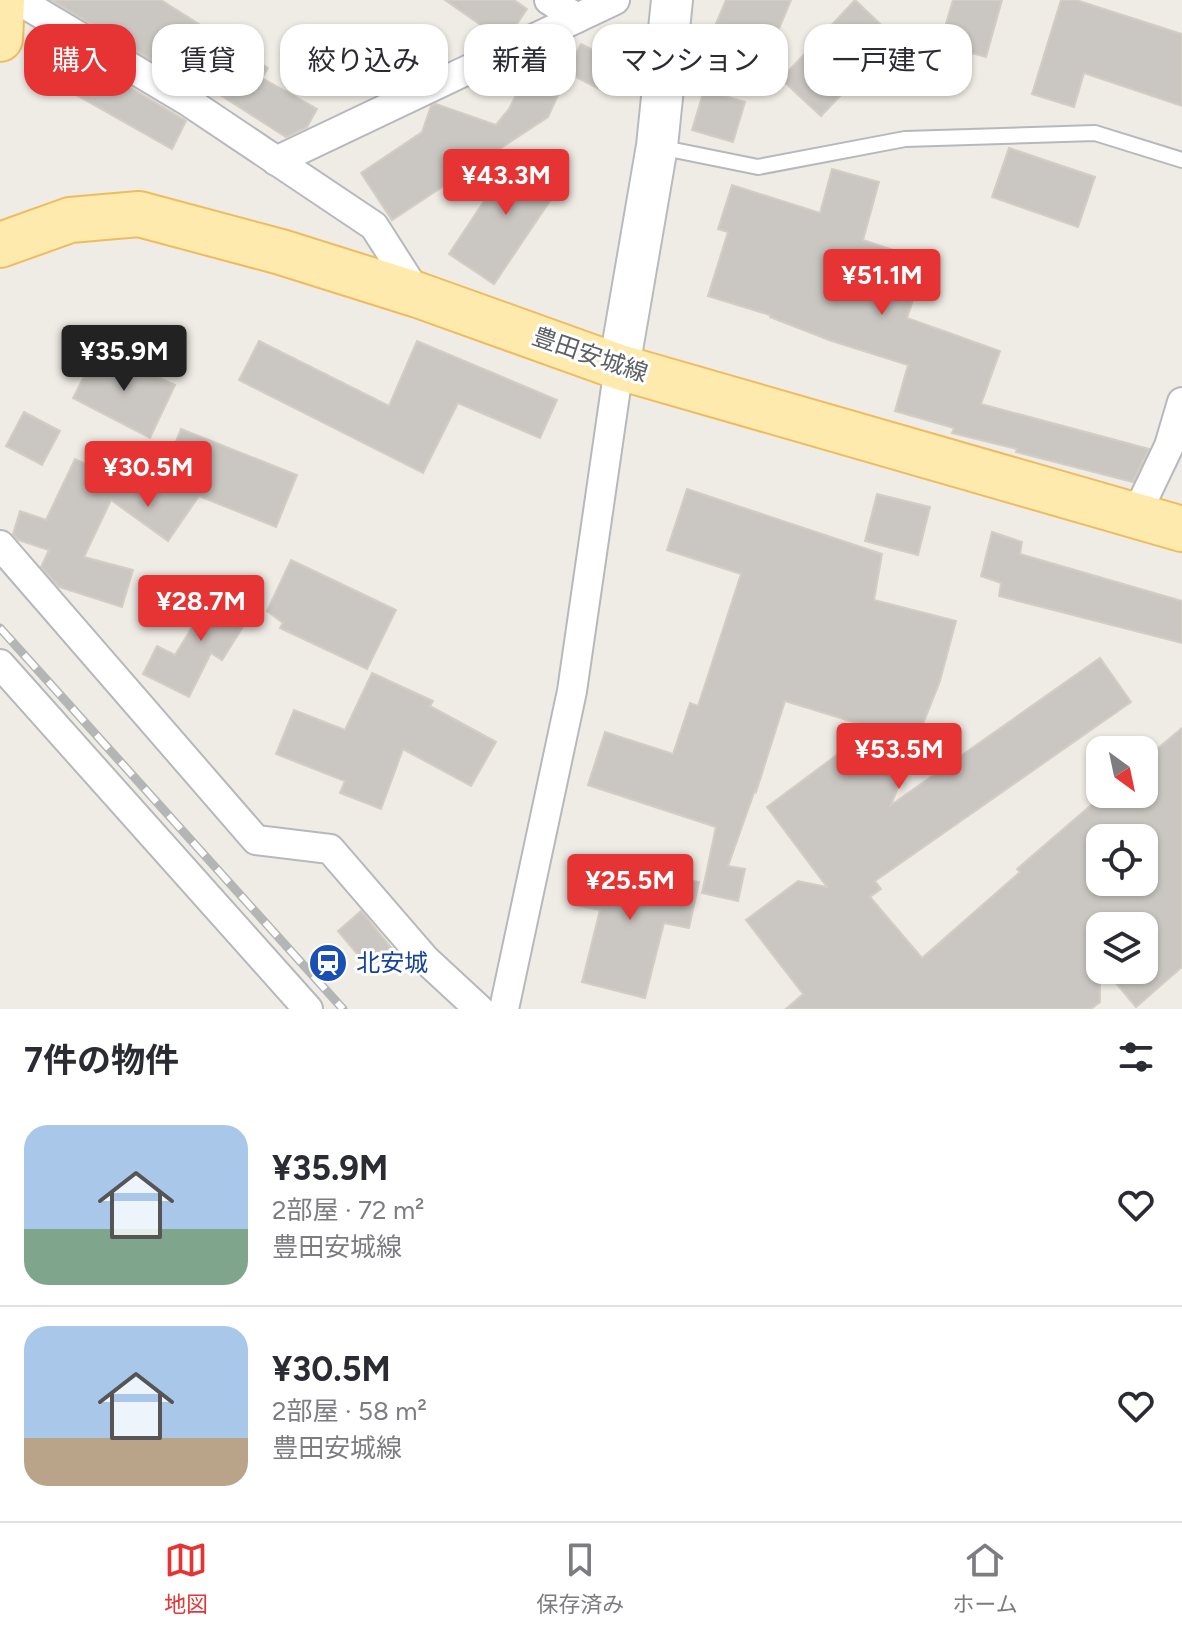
<!DOCTYPE html>
<html lang="ja">
<meta charset="utf-8">
<style>
body{margin:0;font-family:Figtree,"Noto Sans JP",sans-serif;background:#f7f7f7;color:#2b2b33;height:100vh;display:flex;flex-direction:column;font-size:30px;white-space:nowrap}
*{box-sizing:border-box;margin:0}
p{font-size:26px;color:#7c7c81}
.icon{flex:none;width:44px;height:44px;fill:none;stroke:currentColor;stroke-width:2;stroke-linecap:round;stroke-linejoin:round}
.map{position:relative;height:1009px;overflow:hidden}
.details{display:flex;flex-direction:column;background:#fff;flex:1}
.details>*{flex:none}
.guide{position:absolute;left:24px;top:24px;width:1134px;height:72px;display:flex;gap:16px}
.needle{width:52px;rotate:147deg}
.tools{position:absolute;left:1086px;top:736px;display:grid;gap:16px}
.tools a{display:grid;place-items:center;width:72px;height:72px;border-radius:16px;background:#fff;box-shadow:0 2px 6px #0004;font-size:40px}
.price{position:absolute;translate:-50% -68px;padding:0 18px;border-radius:8px;background:#e63434;color:#fff;font-size:26px;line-height:52px;filter:drop-shadow(0 2px 4px #0008)}
.price::after{content:'';position:absolute;left:50%;top:48px;width:24px;height:18px;margin-left:-12px;background:inherit;clip-path:polygon(0 0,100% 0,50% 100%)}
.price.current{background:#222;color:#fff}
ul{padding:0;list-style:none}
li{display:flex;align-items:center;gap:24px;height:200px;padding:0 24px}
li+li{border-top:2px solid #e1e1e2}
li span{display:grid;place-items:center;flex:none;width:224px;height:160px;border-radius:24px;color:#555}
li>.icon{margin-inline-start:auto}
span .icon{width:96px;height:96px;fill:#fffc;stroke-width:1}
li b{font-size:34px}
h2{display:flex;justify-content:space-between;align-items:center;height:96px;padding:0 24px;font-size:34px}
.tag{padding:0 28px;border-radius:24px;background:#fff;box-shadow:0 2px 6px #0004;font-size:28px;line-height:72px}
.tag.current{background:#e63434;color:#fff}
.tabs{display:flex;justify-content:space-around;align-items:center;height:112px;border-top:2px solid #e1e1e2;background:#fff;font-size:22px;color:#7c7c81}
.tabs a{display:grid;justify-items:center;gap:4px}
.tabs .current{color:#e63434}
.map>svg:first-child{display:block}
</style>
<div class="map">
<svg width="1182" height="1009" viewBox="0 0 1182 1009">
<rect width="100%" height="100%" fill="#efece5"/>
<!-- building -->
<g fill="#cac7c2" stroke="#d4cdc4" stroke-width="2" fill-rule="evenodd">
<polygon points="51,0 161,0 268,68 262,78 317,109 307,127 286,137 209,88 206,92 202,90"/>
<polygon points="445,0 514,0 527,9 513,30 498,37"/>
<polygon points="726,0 791,0 771,48 715,26"/>
<polygon points="855,0 895,38 821,116 781,79"/>
<polygon points="953,0 1002,0 986,57 940,44"/>
<polygon points="1061,0 1076,0 1182,34 1182,106 1084,73 1074,107 1032,94"/>
<polygon points="581,44 624,66 609,94 566,72"/>
<polygon points="88,62 186,121 172,149 73,93"/>
<polygon points="529,68 563,84 548,117 392,220 361,173 422,132 431,106 436,104 496,125 509,109"/>
<polygon points="704,90 745,102 733,142 692,130"/>
<polygon points="1009,148 1095,177 1078,227 992,197"/>
<polygon points="518,150 564,180 494,284 449,254"/>
<polygon points="832,169 879,182 863,240 926,261 907,318 1000,351 981,404 1149,449 1133,482 1016,452 1017,449 952,433 954,428 895,411 908,365 829,340 770,317 770,315 708,296 728,232 718,229 732,185 820,213"/>
<polygon points="259,341 389,406 417,341 557,400 540,438 458,403 423,473 239,380"/>
<polygon points="98,349 175,385 150,438 73,398"/>
<polygon points="24,412 60,431 42,465 6,446"/>
<polygon points="181,429 297,475 276,527 199,496 168,541 111,500 84,557 133,570 122,607 59,587 41,567 49,550 18,540 13,534 20,511 46,520 75,459 154,496"/>
<path d="M687,489L882,554L874,600L956,621L940,681L891,805L1100,658L1131,702L875,881L881,889L870,897L922,958L1020,872L1017,869L1104,794H1144V760L1182,728V967L1136,1007L1105,970H1144V926H1100V1002L1091,1009H786L803,994L746,920L798,881L827,887L767,807L873,728L785,701L756,792L755,790L728,866L745,869L738,901L702,893L716,827L588,785L605,732L673,754L690,703L698,706L741,574L667,550ZM1100,838H1144V882H1100Z"/>
<polygon points="877,494 930,507 918,555 865,541"/>
<polygon points="992,532 1022,542 1020,554 1182,601 1182,643 999,596 1001,583 981,576"/>
<polygon points="291,560 396,610 367,669 280,628 283,623 267,611"/>
<polygon points="214,592 258,603 222,660 211,653 189,697 143,674 157,646 175,655"/>
<polygon points="372,673 433,701 430,706 496,742 471,786 403,749 381,809 340,793 345,781 276,754 294,710 345,730"/>
<polygon points="584,859 699,882 689,928 664,923 645,998 582,982 600,910 575,905"/>
<polygon points="361,911 393,950 368,967 338,931"/>
</g>
<g fill="none" stroke-linecap="round" stroke-linejoin="round">
<!-- lane casing -->
<g stroke="#b6b8bc" stroke-width="18">
<polyline id="lane" points="659,147 758,167 905,139 1095,133 1182,160"/>
</g>
<!-- street casing -->
<g stroke="#b6b8bc" stroke-width="32">
<g id="street">
<polyline points="18,0 189,102 374,226 418,295"/>
<polyline points="549,0 577,18"/>
<polyline points="276,161 615,0"/>
<polyline points="1136,515 1169,446 1182,402"/>
<polyline points="0,545 256,840 330,849 425,959 479,1009"/>
<polyline points="0,664 308,1009"/>
<polyline points="504,1009 572,691 619,367"/>
</g>
</g>
<!-- secondary casing -->
<g stroke="#b7babf" stroke-width="44">
<polyline id="secondary" points="619,367 657,146 672,0"/>
</g>
<!-- primary casing -->
<g stroke="#efbb5e" stroke-width="48">
<g id="primary">
<polyline points="0,39 2,0"/>
<polyline points="0,245 70,220 139,214 281,252 418,295 619,367 1182,529"/>
</g>
</g>
<!-- lane -->
<use href="#lane" stroke="#fff" stroke-width="14"/>
<!-- street -->
<use href="#street" stroke="#fff" stroke-width="28"/>
<!-- secondary -->
<use href="#secondary" stroke="#fff" stroke-width="40"/>
<!-- primary -->
<use href="#primary" stroke="#fdeaac" stroke-width="44"/>
<!-- rail casing -->
<g stroke="#b4b5b5" stroke-width="9">
<polyline id="rail" points="0,628 343,1009"/>
</g>
<!-- rail -->
<use href="#rail" stroke="#fff" stroke-width="6" stroke-dasharray="18" stroke-linecap="butt"/>
</g>
<!-- icons -->
<defs>
<g id="station-disc" transform="scale(2)"><circle r="9.5" fill="#1a4fb4" stroke="#fff"/><path d="M-3-6H3Q5-6 5-4V2Q5 4 3 4L4.5 6H3L1.5 4h-3L-3 6H-4.5L-3 4Q-5 4-5 2V-4Q-5-6-3-6ZM-3.5-4v3h7v-3ZM-3.5 1v1.5H-2V1ZM2 1v1.5H3.5V1Z" fill="#fff"/></g>
</defs>
<g fill-rule="evenodd">
<use href="#station-disc" x="328" y="963"/>
</g>
<g text-anchor="middle" stroke-width="6" stroke-linejoin="round" paint-order="stroke">
<!-- street labels -->
<g font-size="24" fill="#5d6165" stroke="#fff">
<text transform="translate(590 355) rotate(19)" y="8">豊田安城線</text>
</g>
<!-- transit labels -->
<g font-size="24" fill="#164399" stroke="#fff" text-anchor="start">
<text x="356" y="971">北安城</text>
</g>
</g>
</svg>
<div class="tools">
<a><svg class="needle" viewBox="-14 -14 28 28"><path d="M0-13l5 13h-10z" fill="#e53935"/><path d="M0 13l5-13h-10z" fill="#7c7c81"/></svg></a>
<a><svg class="icon" aria-label="locate" viewBox="0 0 24 24"><circle cx="12" cy="12" r="6"/><path d="M12 2v4M12 18v4M2 12h4M18 12h4"/></svg></a>
<a><svg class="icon" aria-label="layers" viewBox="0 0 24 24"><path d="M12 4l9 5-9 5-9-5zM3 14l9 5 9-5"/></svg></a>
</div>
<b class="price" style="left:506px;top:217px">¥43.3M</b>
<b class="price" style="left:882px;top:317px">¥51.1M</b>
<b class="price current" style="left:124px;top:393px">¥35.9M</b>
<b class="price" style="left:148px;top:509px">¥30.5M</b>
<b class="price" style="left:201px;top:643px">¥28.7M</b>
<b class="price" style="left:899px;top:791px">¥53.5M</b>
<b class="price" style="left:630px;top:922px">¥25.5M</b>
<div class="guide">
<a class="tag current">購入</a>
<a class="tag">賃貸</a>
<a class="tag">絞り込み</a>
<a class="tag">新着</a>
<a class="tag">マンション</a>
<a class="tag">一戸建て</a>
</div>
</div>
<section class="details">
<h2>7件の物件<svg class="icon" aria-label="filters" viewBox="0 0 24 24"><path d="M4 7h16M4 17h16"/><circle cx="9" cy="7" r="2"/><circle cx="15" cy="17" r="2"/></svg></h2>
<ul>
<li><span style="background:linear-gradient(#a9c7e8 65%,#7fa58c 0)"><svg class="icon" aria-label="home" viewBox="0 0 24 24"><path d="M3 11l9-7 9 7M6 9v11h12V9"/></svg></span><div><b>¥35.9M</b><p>2部屋 · 72 m²</p><p>豊田安城線</p></div><svg class="icon" aria-label="heart" viewBox="0 0 24 24"><path d="M12 20l-8-8c-3-5 5-10 8-4 3-6 11-1 8 4z"/></svg></li>
<li><span style="background:linear-gradient(#a9c7e8 70%,#b9a48a 0)"><svg class="icon" aria-label="home" viewBox="0 0 24 24"><path d="M3 11l9-7 9 7M6 9v11h12V9"/></svg></span><div><b>¥30.5M</b><p>2部屋 · 58 m²</p><p>豊田安城線</p></div><svg class="icon" aria-label="heart" viewBox="0 0 24 24"><path d="M12 20l-8-8c-3-5 5-10 8-4 3-6 11-1 8 4z"/></svg></li>
</ul>
</section>
<nav class="tabs">
<a class="current"><svg class="icon" aria-label="map" viewBox="0 0 24 24"><path d="M3 6l6-2 6 2 6-2v14l-6 2-6-2-6 2zM9 4v14M15 6v14"/></svg>地図</a>
<a><svg class="icon" aria-label="saved" viewBox="0 0 24 24"><path d="M7 4h10v16l-5-4-5 4z"/></svg>保存済み</a>
<a><svg class="icon" aria-label="home" viewBox="0 0 24 24"><path d="M3 11l9-7 9 7M6 9v11h12V9"/></svg>ホーム</a>
</nav>
